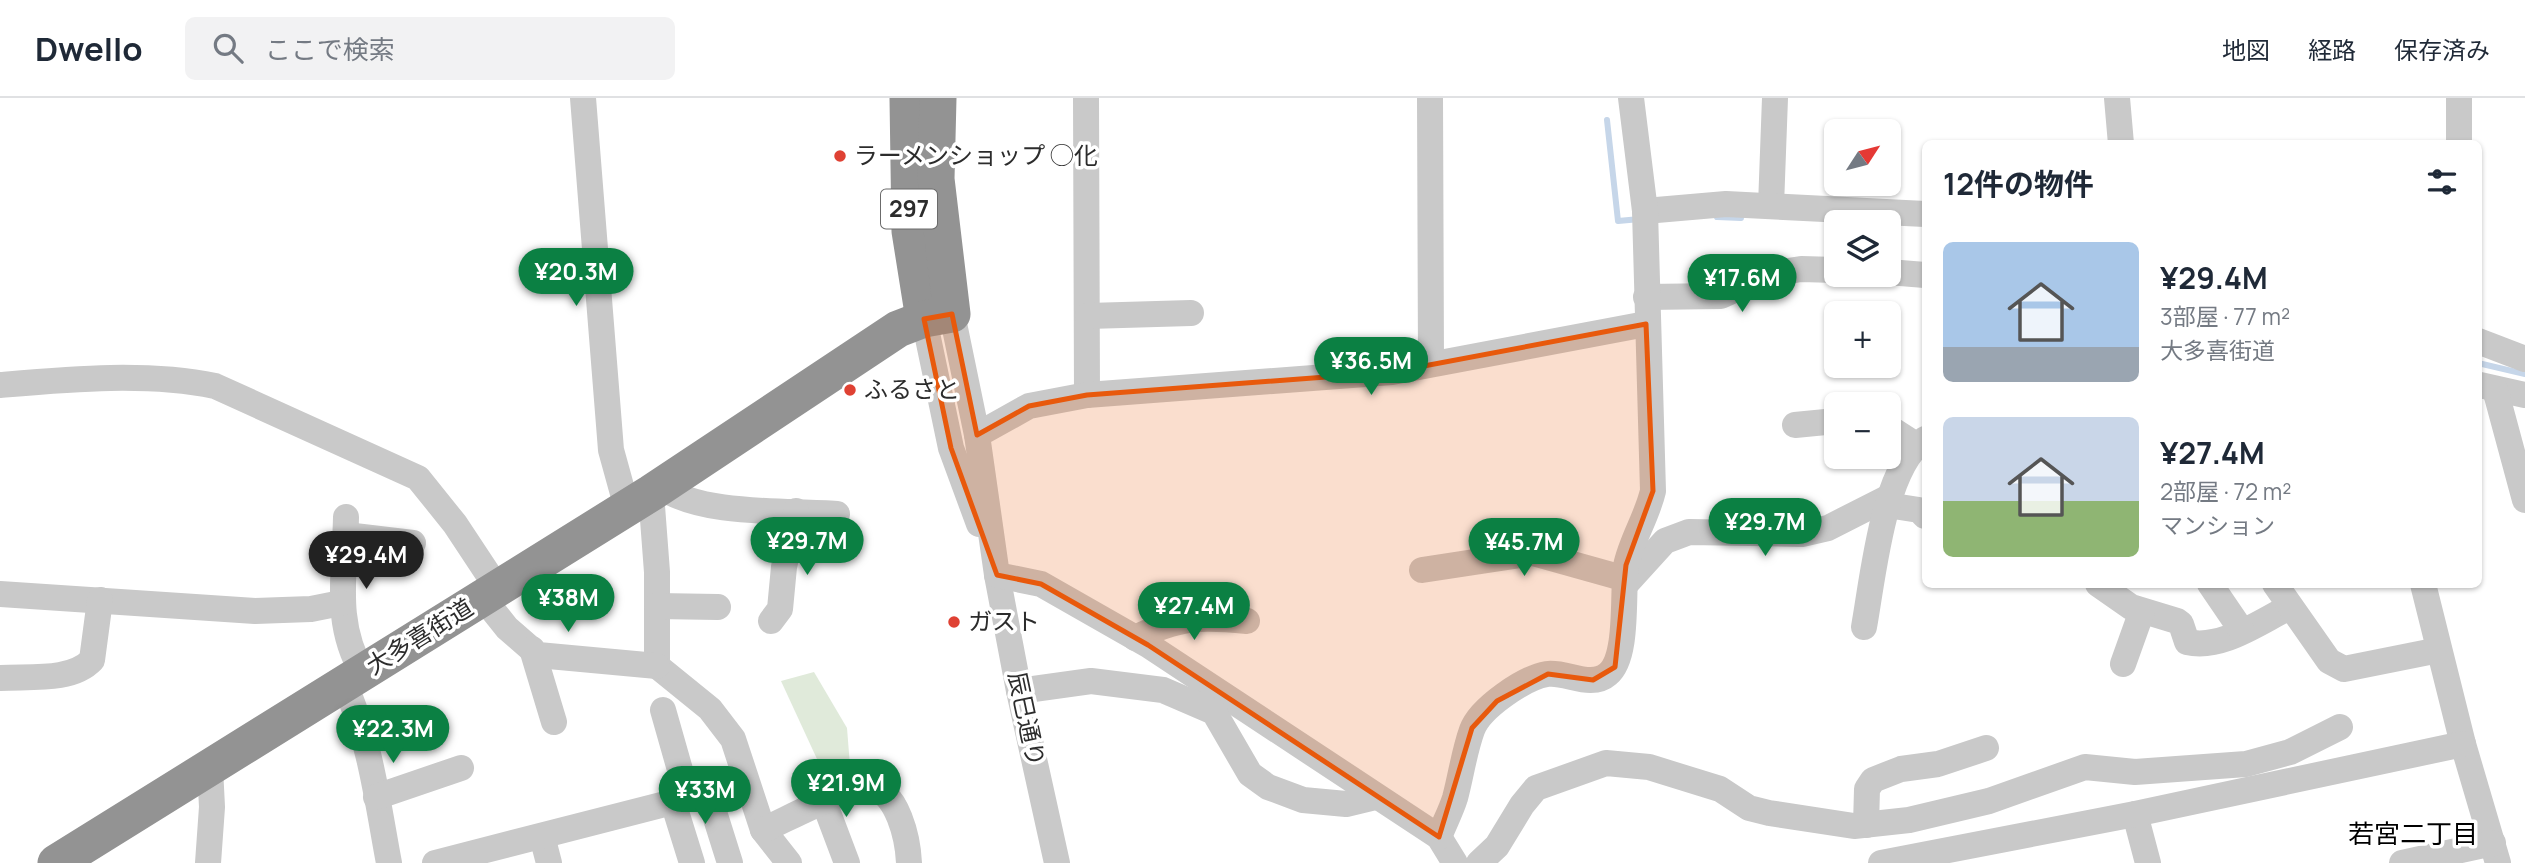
<!DOCTYPE html>
<html lang="ja">
<meta charset="utf-8">
<style>
body{margin:0;font-family:Manrope,"Noto Sans JP",sans-serif;background:#f2f2f3;color:#1f2937;height:100vh;display:flex;flex-direction:column;font-size:26px;white-space:nowrap}
*{box-sizing:border-box;margin:0}
p{font-size:23px;color:#747a83}
.icon{flex:none;width:38px;height:38px;fill:none;stroke:currentColor;stroke-width:2;stroke-linecap:round;stroke-linejoin:round}
.map{position:relative;flex:1;overflow:hidden}
.sheet{position:absolute;left:1922px;top:42px;width:560px;height:448px;display:flex;flex-direction:column;background:#fff;border-radius:10px;box-shadow:0 2px 5px #0004}
.sheet>*{flex:none}
.needle{width:46px;rotate:54deg}
.tools{position:absolute;left:1824px;top:21px;display:grid;gap:14px}
.tools a{display:grid;place-items:center;width:77px;height:77px;border-radius:10px;background:#fff;box-shadow:0 2px 5px #0004;font-size:35px}
.price{position:absolute;translate:-50% -60px;padding:0 16px;border-radius:24px;background:#0b8043;color:#fff;font-size:23px;line-height:46px;filter:drop-shadow(0 2px 4px #0008)}
.price::after{content:'';position:absolute;left:50%;top:42px;width:21px;height:16px;margin-left:-10px;background:inherit;clip-path:polygon(0 0,100% 0,50% 100%)}
.price.on{background:#222;color:#fff}
ul{padding:0;list-style:none}
li{display:flex;align-items:center;gap:21px;height:175px;padding:0 21px}
li span{display:grid;place-items:center;flex:none;width:196px;height:140px;border-radius:10px;color:#555}
li>.icon{margin-inline-start:auto}
span .icon{width:84px;height:84px;fill:#fffc;stroke-width:1}
li b{font-size:30px}
h2{display:flex;justify-content:space-between;align-items:center;height:84px;padding:0 21px;font-size:30px}
header{display:flex;align-items:center;gap:42px;box-sizing:border-box;height:98px;padding:0 35px;background:#fff;border-bottom:2px solid #e0e1e3}
header strong{font-size:33px}
nav{display:flex;gap:38px;margin-inline-start:auto;font-size:24px}
.search{width:490px;height:63px;background:#f2f2f3;display:flex;align-items:center;gap:18px;box-sizing:border-box;padding:0 24px;border-radius:10px;color:#747a83;font-size:26px}
.map>svg:first-child{display:block}
</style>
<header>
<strong>Dwello</strong>
<div class="search"><svg class="icon" aria-label="search" viewBox="0 0 24 24"><circle cx="10" cy="10" r="6"/><path d="M15 15l6 6"/></svg>ここで検索</div>
<nav><a>地図</a><a>経路</a><a>保存済み</a></nav>
</header>
<div class="map">
<svg width="2525" height="765" viewBox="0 0 2525 765">
<rect width="100%" height="100%" fill="#fff"/>
<!-- green -->
<polygon fill="#e0eada" points="814,574 847,630 852,693 835,700 781,583"/>
<g fill="none" stroke-linecap="round" stroke-linejoin="round">
<!-- stream -->
<g stroke="#c6d6e9" stroke-width="6">
<polyline points="1607,22 1618,123 1640,121"/>
<polyline points="1717,119 1741,120"/>
<polyline points="2478,265 2525,276"/>
</g>
<!-- minor -->
<g stroke="#c9c9c9" stroke-width="26">
<polyline points="583,0 611,352 627,410"/>
<polyline points="1086,0 1087,297"/>
<polyline points="1430,0 1431,266"/>
<polyline points="2117,0 2121,46"/>
<polyline points="2459,46 2459,0"/>
<polyline points="1771,108 1775,0"/>
<polyline points="1645,113 1726,106 1925,116"/>
<polyline points="1888,174 1925,177"/>
<polyline points="1646,199 1721,198 1770,176 1801,171 1836,172"/>
<polyline points="952,216 977,337 997,477 1019,593 1057,765"/>
<polyline points="1088,218 1191,215"/>
<polyline points="924,221 951,350 979,426"/>
<polyline points="2478,243 2525,261"/>
<path d="M0,287C70,281 146,274 215,288L418,380L455,426L498,491"/>
<polyline points="2480,287 2525,297"/>
<polyline points="2495,291 2525,402"/>
<polyline points="1795,327 1836,323"/>
<polyline points="1888,329 1916,347"/>
<polyline points="977,337 1029,308 1087,297 1392,274 1646,226"/>
<path d="M661,389C703,418 786,412 837,416"/>
<polyline points="651,395 657,474 657,568 710,611 733,641 763,732 789,765"/>
<polyline points="1887,407 1919,412 1925,418"/>
<path d="M346,419C345,475 333,525 363,575"/>
<polyline points="346,437 413,445"/>
<polyline points="1422,472 1533,455 1626,481"/>
<polyline points="997,477 1041,486 1148,547 1439,739 1455,765"/>
<path d="M2098,486L2131,509L2177,523L2181,526L2187,544C2222,552 2259,524 2290,509"/>
<polyline points="2210,486 2242,533"/>
<polyline points="2275,486 2329,563 2344,571 2439,552"/>
<polyline points="2423,486 2463,646 2498,765"/>
<polyline points="1625,487 1665,443 1689,434 1802,436 1828,430 1889,399"/>
<polyline points="0,496 255,513 311,511 341,505"/>
<polyline points="483,500 507,530 538,557 657,568"/>
<polyline points="657,508 718,509"/>
<polyline points="771,523 780,511 784,469 796,413"/>
<path d="M1864,529C1873,480 1883,369 1925,341"/>
<path d="M1135,540C1179,519 1199,518 1247,523"/>
<polyline points="532,551 554,624"/>
<polyline points="2123,566 2142,513"/>
<path d="M0,580C29,578 71,584 92,562L100,502"/>
<path d="M344,586C370,640 378,707 389,765"/>
<polyline points="1019,593 1091,583 1163,592 1214,614 1250,676 1268,689 1303,702 1346,706 1375,699"/>
<polyline points="663,612 688,700"/>
<polyline points="376,699 461,670"/>
<polyline points="673,704 692,765"/>
<polyline points="824,704 847,765"/>
<polyline points="2135,716 2148,765"/>
<polyline points="1866,727 1867,691 1873,682 1901,671 1938,666 1986,650"/>
<path d="M763,732C784,723 850,687 869,689C898,692 908,742 909,765"/>
<polyline points="542,738 549,765"/>
<path d="M1439,739C1444,726 1451,713 1455,700C1461,678 1464,654 1472,632C1480,610 1524,580 1547,576C1566,573 1591,591 1608,576C1629,559 1622,494 1626,468C1631,443 1647,419 1653,393L1645,113L1631,0"/>
<polyline points="208,765 212,709 210,670"/>
<polyline points="435,765 708,695 730,765"/>
<polyline points="1479,765 1497,748 1522,707 1536,690 1606,665 1649,669 1720,691 1749,710 1769,715 1854,728 1909,722 1989,703 2085,669 2135,674 2246,666 2290,654 2340,629"/>
<polyline points="1881,765 2135,716 2463,646"/>
<polyline points="2402,765 2493,745"/>
</g>
<!-- highway -->
<g stroke="#939393" stroke-width="37">
<polyline points="908,0 910,133 924,221"/>
<polyline points="56,765 651,395 898,231 924,221 952,216 936,81 938,0"/>
</g>
</g>
<!-- marked area -->
<path fill="#e8590c" fill-opacity="0.2" stroke="#e8590c" stroke-width="5" stroke-linejoin="round" d="M952,216L977,337L1029,308L1087,297L1392,274L1646,226L1653,393L1626,467L1615,569L1593,582L1548,576L1497,603L1472,630L1439,739L1148,547L1041,486L997,477L951,350L924,221Z"/>
<!-- markers -->
<g fill="#df4133" stroke="#fff" stroke-width="2.5">
<circle cx="840" cy="58" r="7"/>
<circle cx="850" cy="292" r="7"/>
<circle cx="954" cy="524" r="7"/>
</g>
<g text-anchor="middle" stroke-width="7" stroke-linejoin="round" paint-order="stroke">
<!-- shield labels -->
<rect fill="#fff" stroke="#6b6b6b" stroke-width="2" x="881" y="91.5" width="56" height="39" rx="5"/>
<g font-size="23" font-weight="bold" fill="#2c2c2c">
<text x="909" y="119">297</text>
</g>
<!-- poi labels -->
<g font-size="24" fill="#2c2c2c" stroke="#fff" text-anchor="start">
<text x="854" y="66">ラーメンショップ ◯化</text>
<text x="864" y="300">ふるさと</text>
<text x="968" y="532">ガスト</text>
</g>
<!-- street labels -->
<g font-size="24" fill="#2c2c2c" stroke="#fff">
<text transform="translate(420 539) rotate(-32)" y="8">大多喜街道</text>
<text transform="translate(1026 621) rotate(78)" y="8">辰巳通り</text>
</g>
<!-- neighbourhood labels -->
<g font-size="26" fill="#000" stroke="#fff">
<text x="2413" y="745">若宮二丁目</text>
</g>
</g>
</svg>
<div class="tools">
<a><svg class="needle" viewBox="-14 -14 28 28"><path d="M0-13l5 13h-10z" fill="#e53935"/><path d="M0 13l5-13h-10z" fill="#747a83"/></svg></a>
<a><svg class="icon" aria-label="layers" viewBox="0 0 24 24"><path d="M12 4l9 5-9 5-9-5zM3 14l9 5 9-5"/></svg></a>
<a>+</a>
<a>−</a>
</div>
<b class="price" style="left:576px;top:210px">¥20.3M</b>
<b class="price" style="left:1742px;top:216px">¥17.6M</b>
<b class="price" style="left:1371px;top:299px">¥36.5M</b>
<b class="price" style="left:1765px;top:460px">¥29.7M</b>
<b class="price" style="left:807px;top:479px">¥29.7M</b>
<b class="price" style="left:1524px;top:480px">¥45.7M</b>
<b class="price on" style="left:366px;top:493px">¥29.4M</b>
<b class="price" style="left:568px;top:536px">¥38M</b>
<b class="price" style="left:1194px;top:544px">¥27.4M</b>
<b class="price" style="left:393px;top:667px">¥22.3M</b>
<b class="price" style="left:846px;top:721px">¥21.9M</b>
<b class="price" style="left:705px;top:728px">¥33M</b>
<section class="sheet">
<h2>12件の物件<svg class="icon" aria-label="filters" viewBox="0 0 24 24"><path d="M4 7h16M4 17h16"/><circle cx="9" cy="7" r="2"/><circle cx="15" cy="17" r="2"/></svg></h2>
<ul>
<li><span style="background:linear-gradient(#a9c7e8 75%,#9aa5b1 0)"><svg class="icon" aria-label="home" viewBox="0 0 24 24"><path d="M3 11l9-7 9 7M6 9v11h12V9"/></svg></span><div><b>¥29.4M</b><p>3部屋 · 77 m²</p><p>大多喜街道</p></div></li>
<li><span style="background:linear-gradient(#c9d6e8 60%,#8fb573 0)"><svg class="icon" aria-label="home" viewBox="0 0 24 24"><path d="M3 11l9-7 9 7M6 9v11h12V9"/></svg></span><div><b>¥27.4M</b><p>2部屋 · 72 m²</p><p>マンション</p></div></li>
</ul>
</section>
</div>
